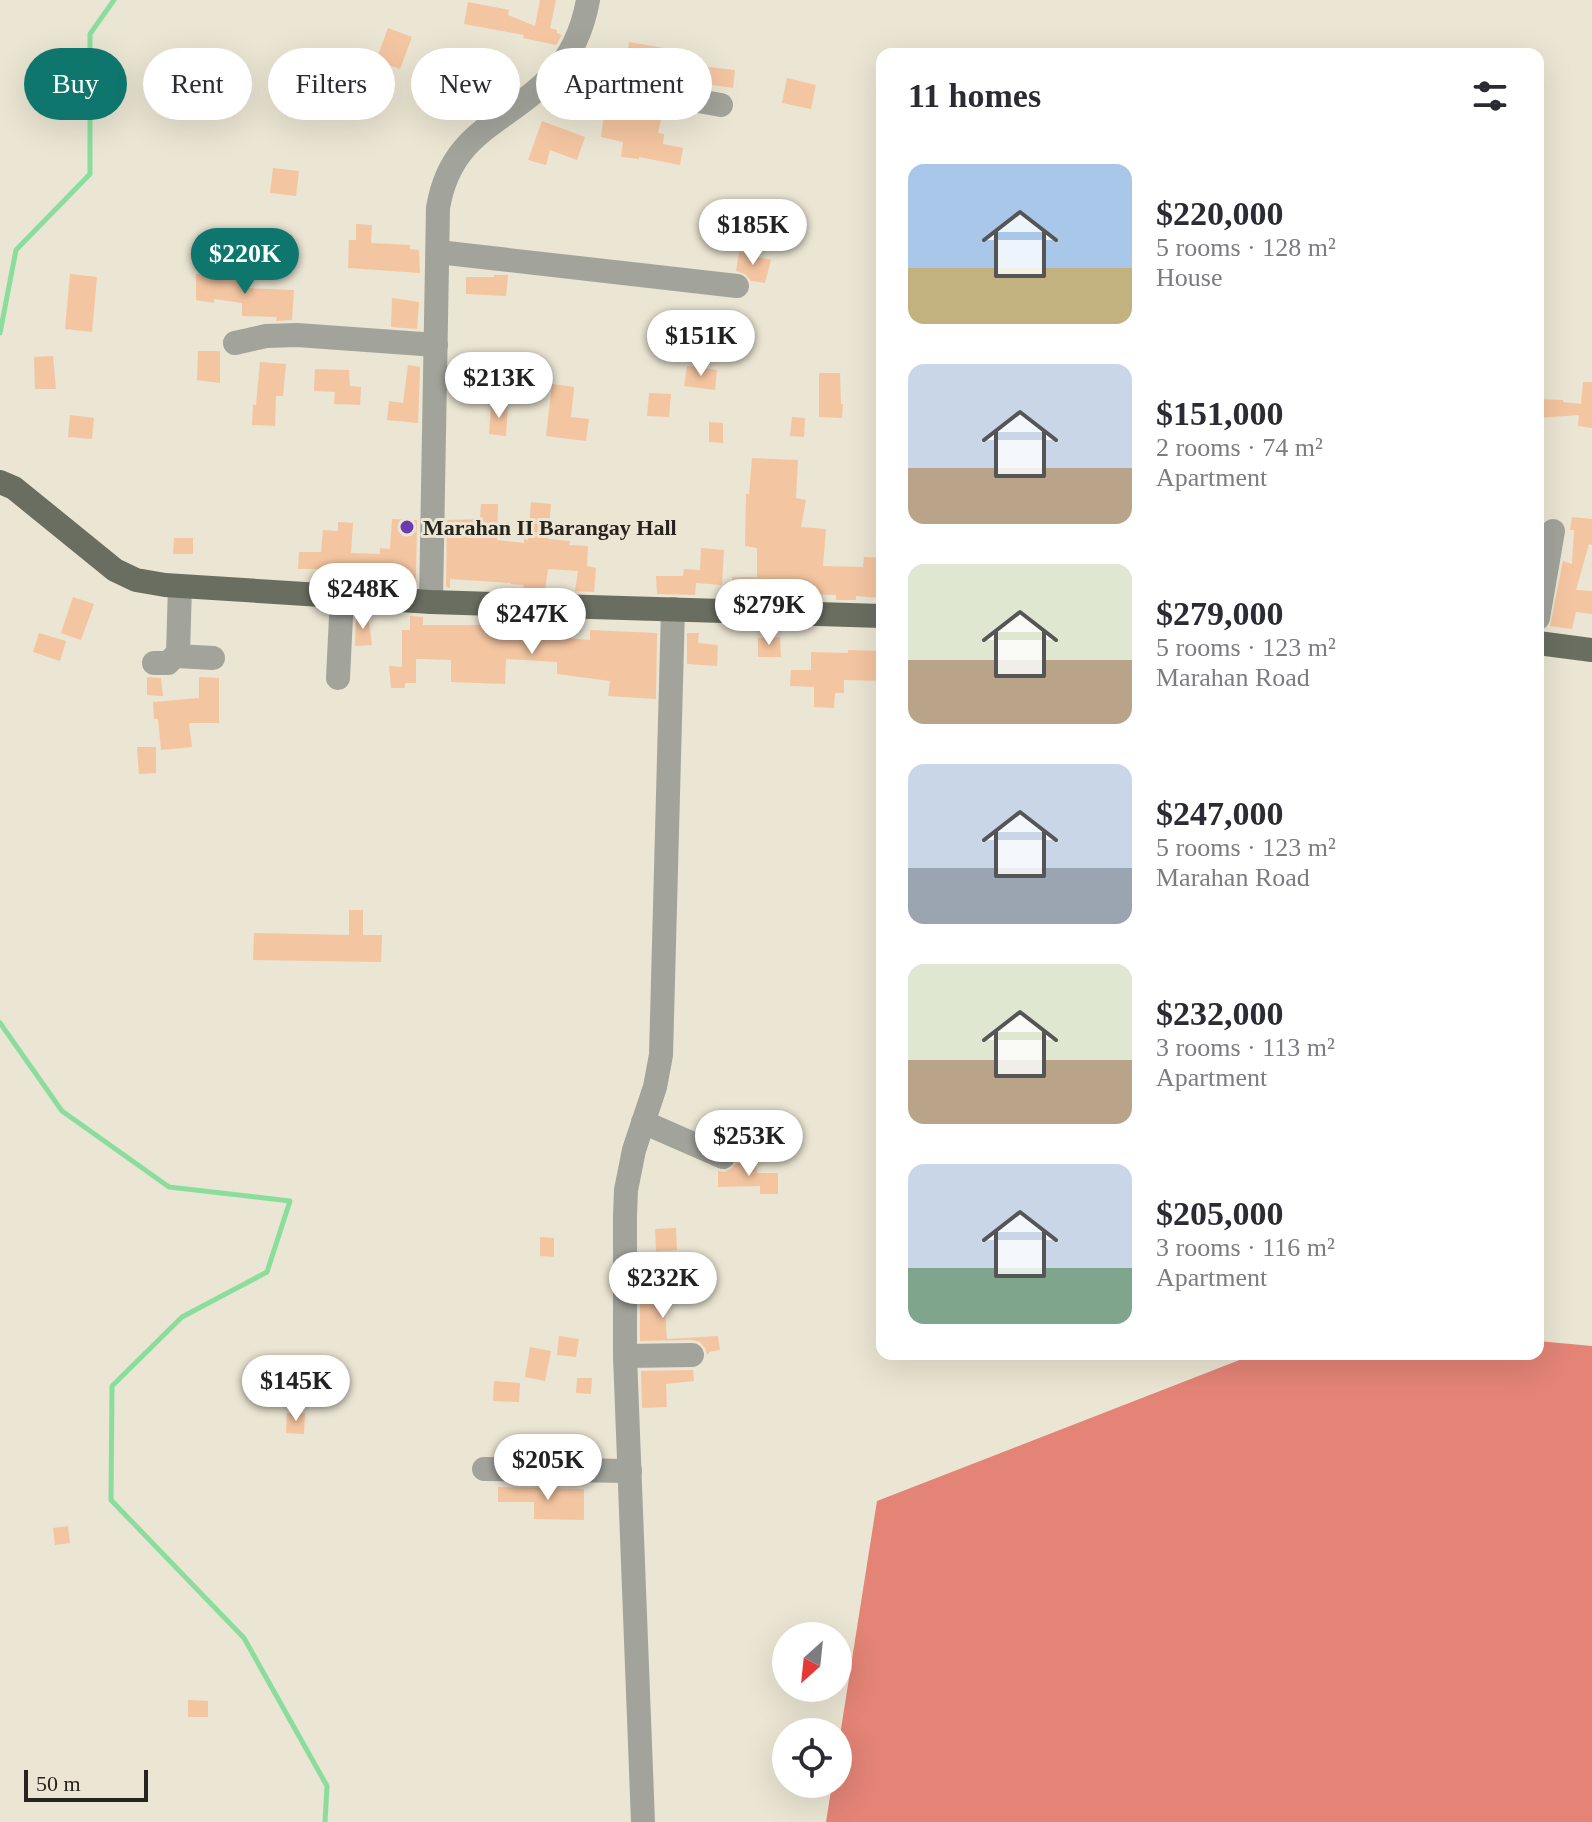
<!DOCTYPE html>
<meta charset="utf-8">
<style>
body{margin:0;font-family:"Times New Roman",serif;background:#f2f2f3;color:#2b2b33;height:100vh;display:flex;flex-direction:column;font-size:30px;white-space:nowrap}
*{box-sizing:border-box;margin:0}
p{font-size:26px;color:#7c7c81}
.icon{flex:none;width:44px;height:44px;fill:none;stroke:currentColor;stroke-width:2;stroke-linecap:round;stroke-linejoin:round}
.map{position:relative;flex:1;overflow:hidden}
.side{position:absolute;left:876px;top:48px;width:668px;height:1312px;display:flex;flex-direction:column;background:#fff;border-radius:16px;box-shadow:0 8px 32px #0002}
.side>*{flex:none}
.banner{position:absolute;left:24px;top:48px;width:732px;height:72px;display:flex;gap:16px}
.needle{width:52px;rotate:207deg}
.fabs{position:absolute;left:772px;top:1622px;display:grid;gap:16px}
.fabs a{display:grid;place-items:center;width:80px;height:80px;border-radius:50%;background:#fff;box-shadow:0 8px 32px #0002;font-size:40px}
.scale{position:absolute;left:24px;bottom:20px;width:124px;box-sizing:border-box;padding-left:8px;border:4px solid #27241e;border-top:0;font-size:22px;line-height:28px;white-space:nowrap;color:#27241e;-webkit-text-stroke:6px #ebe5d3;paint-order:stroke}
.price{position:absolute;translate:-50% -68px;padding:0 18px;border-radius:28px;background:#fff;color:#222;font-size:26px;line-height:52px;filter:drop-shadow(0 2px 4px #0008)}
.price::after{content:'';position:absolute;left:50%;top:48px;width:24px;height:18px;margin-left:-12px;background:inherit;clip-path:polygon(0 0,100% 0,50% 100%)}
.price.on{background:#0f766e;color:#fff}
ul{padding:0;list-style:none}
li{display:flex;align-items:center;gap:24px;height:200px;padding:0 32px}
li span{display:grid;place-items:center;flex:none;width:224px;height:160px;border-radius:16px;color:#555}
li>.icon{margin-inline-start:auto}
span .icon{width:96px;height:96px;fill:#fffc;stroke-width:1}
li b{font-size:34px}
h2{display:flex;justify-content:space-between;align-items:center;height:96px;padding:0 32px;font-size:34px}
.chip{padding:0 28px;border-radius:36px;background:#fff;box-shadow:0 8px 32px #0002;font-size:28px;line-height:72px}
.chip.on{background:#0f766e;color:#fff}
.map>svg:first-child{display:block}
</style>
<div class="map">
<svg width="1592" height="1822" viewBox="0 0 1592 1822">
<rect width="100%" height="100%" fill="#ebe5d3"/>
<!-- forest -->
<polygon fill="#e38476" points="1538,1341 1592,1346 1592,1822 826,1822 832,1784 838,1784 838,1748 877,1501 1255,1354 1538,1354"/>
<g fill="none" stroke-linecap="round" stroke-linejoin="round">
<!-- stream -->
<g stroke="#8bdd9e" stroke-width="5">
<polyline points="0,333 16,250 90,174 90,34 114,0"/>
<polyline points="0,1023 62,1111 169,1187 290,1201 267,1272 182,1317 112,1386 111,1500 244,1638 327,1786 325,1822"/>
</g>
</g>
<!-- building -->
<g fill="#f4c5a1">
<polygon points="540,0 556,0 550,28 557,30 557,33 562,35 556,45 523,38 524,35 464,24 468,2 509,10 508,15 535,26"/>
<polygon points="388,28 412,37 400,69 376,61"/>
<polygon points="629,42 664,48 659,77 625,71"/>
<polygon points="588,49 601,52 600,56 621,61 619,72 579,65"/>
<polygon points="475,56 510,65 503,93 469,81"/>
<polygon points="708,67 735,70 733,88 706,84"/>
<polygon points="787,78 816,85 811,109 782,103"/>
<polygon points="606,100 663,110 658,133 664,134 663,144 683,148 680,165 639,157 639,159 621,157 623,142 601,137"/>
<polygon points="542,121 585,137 577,160 550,150 546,165 528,160"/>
<polygon points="273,168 299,171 296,196 270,193"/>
<polygon points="356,224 372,225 371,243 410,245 410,249 419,250 420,273 348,268 349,240 356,240"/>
<polygon points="739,252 771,260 765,283 751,281 745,274 736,271"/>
<polygon points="221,270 243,273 241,288 294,290 292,320 276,321 277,317 242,316 242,303 214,299 214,303 196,300 196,274 220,275"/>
<polygon points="70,274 97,277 92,332 65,329"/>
<polygon points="494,275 508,275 506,296 466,294 466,277 494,277"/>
<polygon points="392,298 419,302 417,329 391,327"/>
<polygon points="198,351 220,351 220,383 197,380"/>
<polygon points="53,356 56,389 35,389 34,357"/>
<polygon points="260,362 286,364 283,396 276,396 275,426 252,425 253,405 256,405"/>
<polygon points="408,365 420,367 418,423 387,420 389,401 403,403"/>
<polygon points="687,366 717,370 715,390 684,386"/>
<polygon points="315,369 349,370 350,386 361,387 360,405 334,404 335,392 314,391"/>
<polygon points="819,373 840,373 841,404 843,404 842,418 819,417"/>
<polygon points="1583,382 1592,382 1592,428 1578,426 1579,415 1538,418 1538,399 1563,400 1563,402 1581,404"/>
<polygon points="552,384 574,387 571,417 589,419 586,441 546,436"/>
<polygon points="649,393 671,394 669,417 647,416"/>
<polygon points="491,405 508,406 506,436 489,434"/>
<polygon points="70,415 94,418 92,439 68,437"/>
<polygon points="792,417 805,418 804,437 790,436"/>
<polygon points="709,422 723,423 723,443 709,442"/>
<polygon points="752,458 798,460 796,498 806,500 801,527 826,529 823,566 863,567 864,557 882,558 881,598 856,596 856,600 836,600 836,595 809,594 808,599 732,596 732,577 757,577 757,548 745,546 746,494 749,494"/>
<polygon points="531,502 551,504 548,539 570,541 569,545 588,546 587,566 596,568 594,592 575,591 578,571 548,569 545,591 523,590 524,585 511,584 511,583 450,579 450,588 446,587 447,520 480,519 481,504 498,504 497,540 524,543 524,539 528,540"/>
<polygon points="1572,517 1592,519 1592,545 1589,544 1576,590 1592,591 1592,614 1576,612 1572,629 1550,626 1563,561 1572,564 1574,530 1570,530"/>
<polygon points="392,519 417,520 416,579 380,577 380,571 344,571 343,576 318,575 318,569 298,569 299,552 321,552 323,530 338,531 338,522 353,523 351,553 380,554 380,548 390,549"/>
<polygon points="174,538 193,538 193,554 173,554"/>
<polygon points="701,548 724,550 722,585 696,583 695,595 657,594 656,576 683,576 684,569 700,570"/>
<polygon points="73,597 94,604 81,640 61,633"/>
<polygon points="356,613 368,615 372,645 355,646"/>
<polygon points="410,616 423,617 423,625 483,625 507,627 507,631 538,633 538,636 590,640 590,630 657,633 656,699 608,696 610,681 557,674 557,662 506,659 505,684 451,682 451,660 423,659 416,659 416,683 405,683 405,688 391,688 389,666 402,667 402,630 410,630"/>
<polygon points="39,633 66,641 60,661 33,652"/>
<polygon points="687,633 699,633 698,643 718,645 717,666 687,664"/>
<polygon points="780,637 781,657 758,657 758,638"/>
<polygon points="848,650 882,651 882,681 844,680 844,693 835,693 834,708 814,707 814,687 790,686 791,670 811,670 811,652 848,653"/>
<polygon points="147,677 161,678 163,696 147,695"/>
<polygon points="199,677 219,678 219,723 189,723 192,747 161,750 158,719 154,719 153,702 199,698"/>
<polygon points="137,747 156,747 156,773 139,774"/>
<polygon points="349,910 363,910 363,935 382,935 381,962 253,960 254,933 349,935"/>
<polygon points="737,1163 756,1163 757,1173 778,1173 778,1194 760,1194 760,1186 718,1187 718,1171 724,1172 731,1169"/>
<polygon points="676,1228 677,1250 656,1251 655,1229"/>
<polygon points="540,1237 554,1238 554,1257 540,1256"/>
<polygon points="640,1285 658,1285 658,1299 664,1298 667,1339 718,1336 720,1350 709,1352 709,1354 707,1354 705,1348 700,1342 692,1340 640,1341"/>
<polygon points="559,1336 579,1339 576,1357 557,1355"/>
<polygon points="530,1347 551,1351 545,1381 525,1377"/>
<polygon points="693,1370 694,1381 666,1384 667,1407 642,1408 641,1371"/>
<polygon points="577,1378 592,1378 591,1394 576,1393"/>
<polygon points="494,1381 520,1383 519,1402 493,1401"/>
<polygon points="287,1413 305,1413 304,1434 286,1433"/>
<polygon points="498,1487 584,1489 584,1520 534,1519 534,1502 498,1502"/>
<polygon points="68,1526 70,1543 55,1545 53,1528"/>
<polygon points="188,1700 208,1701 208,1717 188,1717"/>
</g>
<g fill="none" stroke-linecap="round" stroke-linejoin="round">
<!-- minor -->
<g stroke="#a2a49c" stroke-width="24">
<polyline points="552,75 721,105"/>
<polyline points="438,252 737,286"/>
<polyline points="235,343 266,336 297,335 436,345"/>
<path d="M431,602L438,208C451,131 504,125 551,77C571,56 583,28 588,0"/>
<polyline points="1538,618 1553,531"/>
<polyline points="177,656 213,658"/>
<polyline points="154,663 168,663 178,653 180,586"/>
<polyline points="338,678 342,596"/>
<polyline points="643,1122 723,1157"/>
<polyline points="625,1356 692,1355"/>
<polyline points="484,1469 630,1471"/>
<polyline points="643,1822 625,1356 625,1216 626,1190 634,1150 655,1087 661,1055 673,609"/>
</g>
<!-- major -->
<g stroke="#6a6e61" stroke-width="24">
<polyline points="0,482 14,488 115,570 136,580 165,585 431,602 882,616"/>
<polyline points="1538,643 1592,650"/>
</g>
</g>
<!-- markers -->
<circle fill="#6c3bb2" stroke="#ebe5d3" stroke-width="3" cx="407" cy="527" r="8"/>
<g text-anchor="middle" stroke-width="6" stroke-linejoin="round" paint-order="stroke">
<!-- poi labels -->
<g font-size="22" font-weight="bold" fill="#27241e" stroke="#ebe5d3" text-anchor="start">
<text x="423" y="535">Marahan II Barangay Hall</text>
</g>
</g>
</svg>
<div class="fabs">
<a><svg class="needle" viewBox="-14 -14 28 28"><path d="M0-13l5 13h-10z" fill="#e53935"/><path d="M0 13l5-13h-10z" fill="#7c7c81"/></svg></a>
<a><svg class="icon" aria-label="locate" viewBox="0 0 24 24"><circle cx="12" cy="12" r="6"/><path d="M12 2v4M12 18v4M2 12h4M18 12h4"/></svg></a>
</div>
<div class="scale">50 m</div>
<b class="price" style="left:753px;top:267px">$185K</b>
<b class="price on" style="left:245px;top:296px">$220K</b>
<b class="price" style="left:701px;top:378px">$151K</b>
<b class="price" style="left:499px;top:420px">$213K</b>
<b class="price" style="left:363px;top:631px">$248K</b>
<b class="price" style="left:769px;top:647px">$279K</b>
<b class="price" style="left:532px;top:656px">$247K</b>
<b class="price" style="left:749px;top:1178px">$253K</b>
<b class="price" style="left:663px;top:1320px">$232K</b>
<b class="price" style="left:296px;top:1423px">$145K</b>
<b class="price" style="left:548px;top:1502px">$205K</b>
<div class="banner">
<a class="chip on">Buy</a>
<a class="chip">Rent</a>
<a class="chip">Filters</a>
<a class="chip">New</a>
<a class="chip">Apartment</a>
</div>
<section class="side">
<h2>11 homes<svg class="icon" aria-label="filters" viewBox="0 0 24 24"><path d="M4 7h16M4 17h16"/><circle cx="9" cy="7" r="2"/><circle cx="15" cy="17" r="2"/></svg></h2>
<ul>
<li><span style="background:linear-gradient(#a9c7e8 65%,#c2b280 0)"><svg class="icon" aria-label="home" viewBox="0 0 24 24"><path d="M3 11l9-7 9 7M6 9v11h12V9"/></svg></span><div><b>$220,000</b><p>5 rooms · 128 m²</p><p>House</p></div></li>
<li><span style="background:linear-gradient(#c9d6e8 65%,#b9a48a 0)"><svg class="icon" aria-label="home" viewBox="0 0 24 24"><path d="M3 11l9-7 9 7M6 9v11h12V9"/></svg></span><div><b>$151,000</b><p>2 rooms · 74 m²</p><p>Apartment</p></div></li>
<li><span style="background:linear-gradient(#dfe7d0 60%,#b9a48a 0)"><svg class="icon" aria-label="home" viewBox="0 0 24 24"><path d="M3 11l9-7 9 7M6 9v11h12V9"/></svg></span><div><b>$279,000</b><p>5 rooms · 123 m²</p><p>Marahan Road</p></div></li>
<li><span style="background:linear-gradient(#c9d6e8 65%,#9aa5b1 0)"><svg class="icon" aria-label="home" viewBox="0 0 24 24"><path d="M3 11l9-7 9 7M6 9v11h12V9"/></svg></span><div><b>$247,000</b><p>5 rooms · 123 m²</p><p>Marahan Road</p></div></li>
<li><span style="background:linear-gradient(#dfe7d0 60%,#b9a48a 0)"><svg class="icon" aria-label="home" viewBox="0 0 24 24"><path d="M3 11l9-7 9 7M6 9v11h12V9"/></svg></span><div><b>$232,000</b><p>3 rooms · 113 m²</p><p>Apartment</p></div></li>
<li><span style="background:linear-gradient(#c9d6e8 65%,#7fa58c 0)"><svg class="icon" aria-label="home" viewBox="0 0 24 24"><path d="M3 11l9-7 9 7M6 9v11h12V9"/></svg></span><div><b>$205,000</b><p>3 rooms · 116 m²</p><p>Apartment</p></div></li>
</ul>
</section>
</div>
